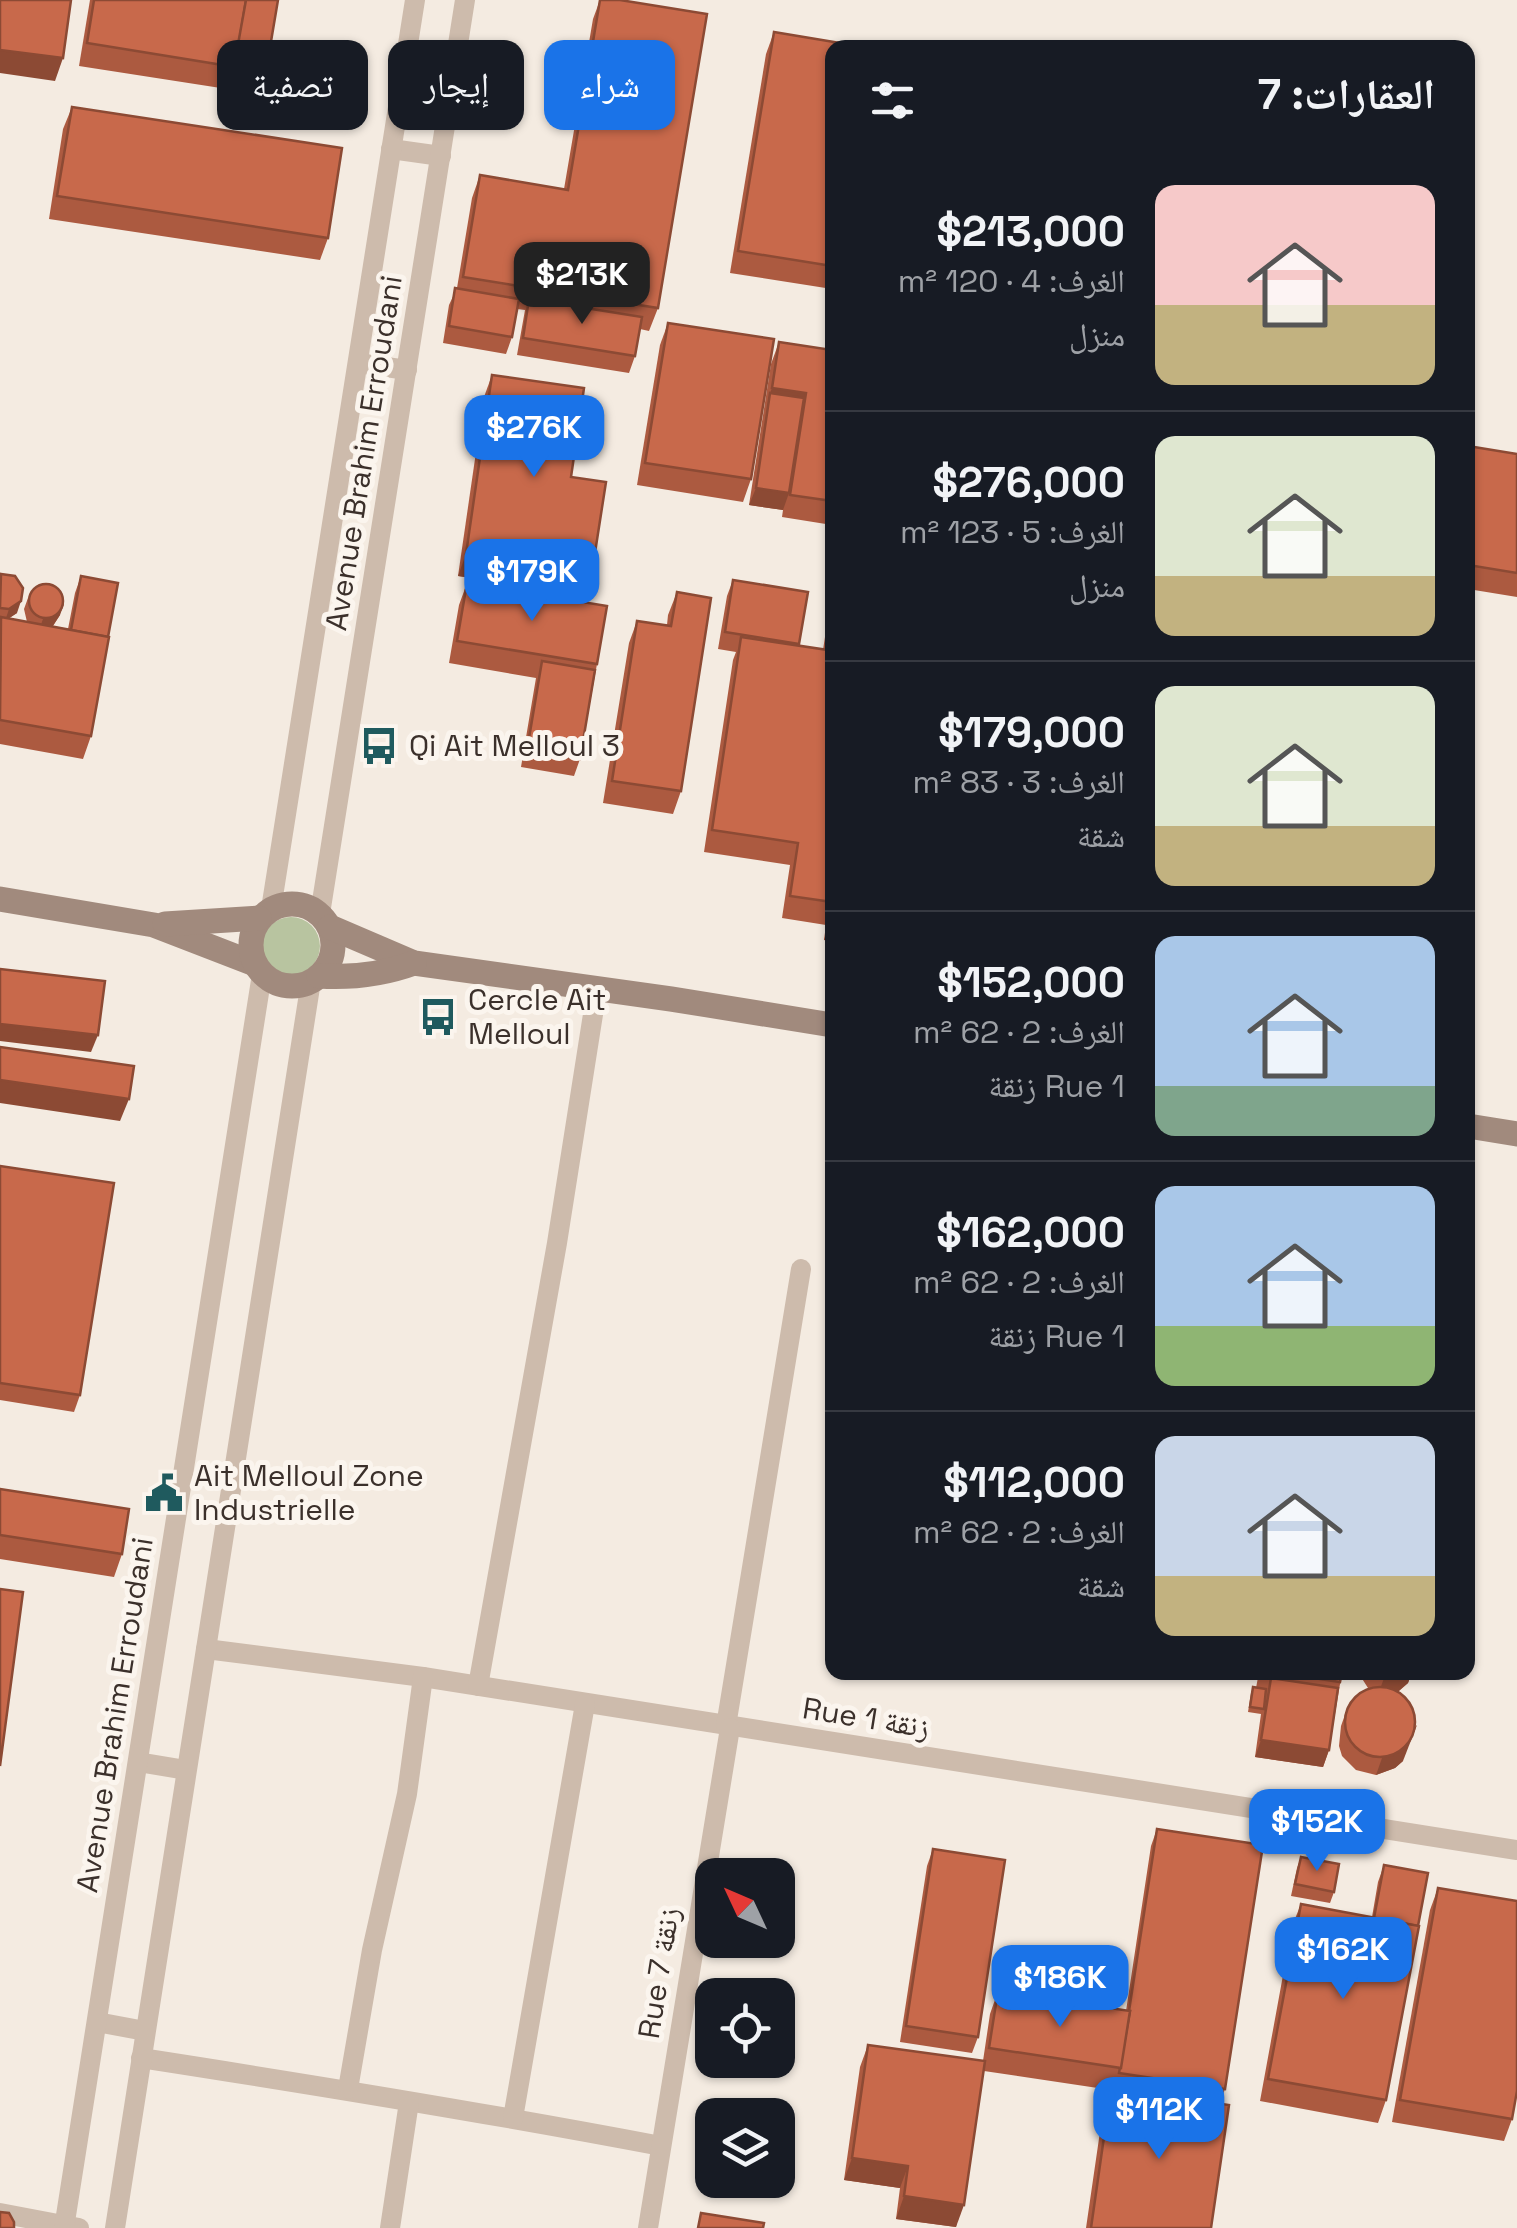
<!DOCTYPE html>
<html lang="ar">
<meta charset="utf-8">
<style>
body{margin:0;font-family:"Space Grotesk","Noto Naskh Arabic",sans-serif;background:#242831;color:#f1f3f6;direction:rtl;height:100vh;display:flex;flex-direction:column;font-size:38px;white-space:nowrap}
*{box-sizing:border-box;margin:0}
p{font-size:32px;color:#9ea1a6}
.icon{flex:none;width:55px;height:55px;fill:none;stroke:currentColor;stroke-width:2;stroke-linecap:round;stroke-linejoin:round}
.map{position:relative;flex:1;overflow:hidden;direction:ltr}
.drawer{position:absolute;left:825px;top:40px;width:650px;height:1640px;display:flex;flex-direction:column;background:#171b24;border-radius:20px;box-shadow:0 2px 8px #0004;direction:rtl}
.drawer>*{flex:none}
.banner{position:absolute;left:30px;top:40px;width:645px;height:90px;direction:rtl;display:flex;gap:20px}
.needle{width:65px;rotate:314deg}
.tools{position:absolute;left:695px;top:1858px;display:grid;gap:20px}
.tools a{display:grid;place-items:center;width:100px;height:100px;border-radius:20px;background:#171b24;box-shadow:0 2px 8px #0004;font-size:50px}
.price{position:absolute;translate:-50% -85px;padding:0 22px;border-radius:20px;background:#1a73e8;color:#fff;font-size:32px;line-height:65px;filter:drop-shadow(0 2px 5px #0008)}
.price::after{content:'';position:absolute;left:50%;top:60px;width:30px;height:22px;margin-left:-15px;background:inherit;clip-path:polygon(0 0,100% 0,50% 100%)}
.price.current{background:#222;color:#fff}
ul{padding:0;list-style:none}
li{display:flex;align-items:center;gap:30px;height:250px;padding:0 40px}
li+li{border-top:2px solid #363941}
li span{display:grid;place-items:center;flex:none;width:280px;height:200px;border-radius:20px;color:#555}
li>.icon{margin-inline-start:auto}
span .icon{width:120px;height:120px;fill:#fffc;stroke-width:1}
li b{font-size:42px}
h2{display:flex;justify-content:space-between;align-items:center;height:120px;padding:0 40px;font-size:42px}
.pill{padding:0 35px;border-radius:20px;background:#171b24;box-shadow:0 2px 8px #0004;font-size:35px;line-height:90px}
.pill.current{background:#1a73e8;color:#fff}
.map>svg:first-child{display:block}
</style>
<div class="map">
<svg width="1517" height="2228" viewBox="0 0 1517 2228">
<rect width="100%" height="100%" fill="#f4ebe1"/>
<!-- green -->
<circle fill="#b8c4a0" cx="291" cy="946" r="29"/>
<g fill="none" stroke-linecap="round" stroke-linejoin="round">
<!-- minor -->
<g stroke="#cdbbac" stroke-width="20">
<polyline points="391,149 441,156"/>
<polyline points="358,363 407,370"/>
<polyline points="271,909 415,0"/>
<polyline points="320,914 465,0"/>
<polyline points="206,1649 423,1677 1517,1850"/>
<polyline points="478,1686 557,1243 597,989"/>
<polyline points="726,1726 801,1269"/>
<polyline points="138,1762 186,1770"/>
<polyline points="97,2022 145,2031"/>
<path d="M141,2058C315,2085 488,2113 661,2146"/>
<polyline points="348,2089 372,1950 407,1794 423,1677"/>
<polyline points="513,2118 585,1704"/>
<polyline points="0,2213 79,2228"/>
<polyline points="64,2228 262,974"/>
<polyline points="115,2228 311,981"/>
<polyline points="390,2228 409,2102"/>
<polyline points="648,2228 730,1728"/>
</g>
<!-- secondary -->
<g stroke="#a18a7d" stroke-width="25">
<polyline points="0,899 154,925 255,964"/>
<circle cx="292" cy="945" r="41"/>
<polyline points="165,924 259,918"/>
<polyline points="330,927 414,963 671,999 832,1025"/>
<path d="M319,976C351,978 384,974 414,963"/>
<polyline points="1468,1126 1517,1134"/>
</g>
</g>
<!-- wall -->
<g fill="#ac5a40">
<polygon points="90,0 278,0 265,77 259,94 79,66"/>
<polygon points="600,0 658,308 649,331 640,329 635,356 629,373 517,355 525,310 517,309 512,337 506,354 443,343 449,305 457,288 472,198 480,175 564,189 593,19"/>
<polygon points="774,32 832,48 832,289 730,273 766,54"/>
<polygon points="72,107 328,238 320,260 49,219 63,129"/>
<polygon points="668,323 751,479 743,502 637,485 660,345"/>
<polygon points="779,342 832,350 832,525 782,517 783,510 749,505 771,364"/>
<polygon points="492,375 571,477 584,594 458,576 484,397"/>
<polygon points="1468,446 1517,454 1517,597 1468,589"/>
<polygon points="0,575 17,613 9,618 27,622 24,609 28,598 60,615 53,626 68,629 75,593 81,576 91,736 83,759 0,744"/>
<polygon points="733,580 808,592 798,646 823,650 832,591 832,941 824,940 826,925 782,918 790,865 704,852 733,660 736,652 718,649 727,596"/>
<polygon points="467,583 597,664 580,759 574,776 521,767 536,678 449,663 459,605"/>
<polygon points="677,592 681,791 673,814 603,803 629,643 637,621 667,625 668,615"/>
<polygon points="0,1166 80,1395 74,1412 0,1400"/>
<polygon points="0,1489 122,1554 114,1577 0,1559"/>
<polygon points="1259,1672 1342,1672 1329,1750 1323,1767 1255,1757 1261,1714 1248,1712 1251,1693 1253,1687 1256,1688"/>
<polygon points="1362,1672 1412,1672 1408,1683 1399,1691 1403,1761 1395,1768 1376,1775 1356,1770 1342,1756 1339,1746 1341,1726 1347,1709 1368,1688 1361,1677"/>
<polygon points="1157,1829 1225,2089 1220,2103 1211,2228 1086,2228 1103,2111 1111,2090 984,2071 956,2227 896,2219 900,2188 844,2180 860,2067 868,2045 983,2061 990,2014 998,1991 1126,2011 1151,1846"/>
<polygon points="933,1849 978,2037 972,2053 900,2042 927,1866"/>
<polygon points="1301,1857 1334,1892 1330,1903 1291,1896 1297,1868"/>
<polygon points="1384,1865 1386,2100 1378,2123 1260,2101 1292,1926 1301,1904 1372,1917 1378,1882"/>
<polygon points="1438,1888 1512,2119 1504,2141 1392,2122 1430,1910"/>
</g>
<!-- shaded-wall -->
<g fill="#8c4a34">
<polygon points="0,50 63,58 55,81 0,73"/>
<polygon points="772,388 806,393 798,415 770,393"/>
<polygon points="756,488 789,493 783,510 749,505"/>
<polygon points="466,554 592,572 584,594 458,576"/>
<polygon points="21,601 17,613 5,621 9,609"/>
<polygon points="64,604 60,615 52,627 39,630 43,619"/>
<polygon points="832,917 832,941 824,940"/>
<polygon points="0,1024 98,1035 91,1052 0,1041"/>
<polygon points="0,1080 129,1099 120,1121 0,1103"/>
<polygon points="1407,1672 1412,1672 1408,1683 1395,1694 1378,1695 1384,1678"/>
<polygon points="1417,1725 1403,1761 1395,1768 1376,1775 1382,1758"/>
<polygon points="1261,1740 1329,1750 1323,1767 1255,1757"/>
<polygon points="852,2158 908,2166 900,2188 844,2180"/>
<polygon points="904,2196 964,2205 956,2227 896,2219"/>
</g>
<!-- building -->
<g fill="#c8694b" stroke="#8c4a34" stroke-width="2.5">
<polygon points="0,0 71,0 63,58 0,50"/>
<polygon points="94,0 246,0 235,67 87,43"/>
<polygon points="246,0 278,0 265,77 233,72"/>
<polygon points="600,0 620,0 707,14 658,308 463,277 480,175 568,190"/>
<polygon points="774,32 870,48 832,48 832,266 738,251"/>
<polygon points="72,107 342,148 328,238 57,196"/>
<polygon points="455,288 519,299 512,337 449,326"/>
<polygon points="529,299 642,317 635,356 523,338"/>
<polygon points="668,323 774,339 751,479 645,463"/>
<polygon points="779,342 832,350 832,501 790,495 806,393 772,388"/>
<polygon points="492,375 584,388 571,477 606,482 592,572 466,554"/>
<polygon points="770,393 804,398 789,493 756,488"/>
<polygon points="1468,446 1517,454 1517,573 1468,565"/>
<polygon points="1,574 15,576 23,588 21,601 9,609 0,608"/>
<polygon points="81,576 118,583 108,637 71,630"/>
<polygon points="733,580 808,592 799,644 725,632"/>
<polygon points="467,583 607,606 597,664 457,641"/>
<circle cx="46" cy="601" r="17"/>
<polygon points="677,592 711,598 681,791 612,781 637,621 671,626"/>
<polygon points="1,617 109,637 91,736 0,720"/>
<polygon points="832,621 832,902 790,896 798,843 712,830 741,637 828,650"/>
<polygon points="542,661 595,670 580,759 527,750"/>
<polygon points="0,969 105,981 98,1035 0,1024"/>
<polygon points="0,1047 134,1066 129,1099 0,1080"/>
<polygon points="0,1166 114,1183 80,1395 0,1383"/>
<polygon points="0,1489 129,1509 122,1554 0,1535"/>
<polygon points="0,1589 23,1592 0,1766"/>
<polygon points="1274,1672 1342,1672 1340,1682"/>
<polygon points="1375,1672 1407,1672 1402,1678 1384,1678"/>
<polygon points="1271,1678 1338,1688 1329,1750 1261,1740"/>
<circle cx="1380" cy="1722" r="35"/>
<polygon points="1253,1687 1266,1689 1264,1709 1250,1707"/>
<polygon points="1157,1829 1263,1845 1225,2089 1119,2073 1130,2011 1129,2011"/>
<polygon points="933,1849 1005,1860 978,2037 906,2026"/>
<polygon points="1301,1857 1339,1864 1334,1892 1295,1884"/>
<polygon points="1384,1865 1428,1873 1418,1926 1374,1918"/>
<polygon points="1438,1888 1517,1901 1517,2091 1512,2119 1400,2100"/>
<polygon points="1301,1904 1419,1926 1386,2100 1268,2079"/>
<polygon points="998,1991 1130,2011 1121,2068 989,2048"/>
<polygon points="868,2045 985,2061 964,2205 904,2196 908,2166 852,2158"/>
<polygon points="1111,2088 1229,2105 1211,2228 1091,2228"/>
<polygon points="0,2212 9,2213 14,2222 14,2228 0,2228"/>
<polygon points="701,2213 764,2223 763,2228 698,2228"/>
</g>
<!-- icons -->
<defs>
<g id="bus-bare" transform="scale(3)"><path d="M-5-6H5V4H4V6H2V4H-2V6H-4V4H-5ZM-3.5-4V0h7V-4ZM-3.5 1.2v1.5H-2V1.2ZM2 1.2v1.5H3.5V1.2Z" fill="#1f5a5e" stroke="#fbf5ee" stroke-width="2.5" paint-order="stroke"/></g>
<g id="civic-bare" transform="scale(3)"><path d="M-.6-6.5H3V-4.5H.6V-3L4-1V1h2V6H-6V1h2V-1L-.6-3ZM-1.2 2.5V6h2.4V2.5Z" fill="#1f5a5e" stroke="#fbf5ee" stroke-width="2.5" paint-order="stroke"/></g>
</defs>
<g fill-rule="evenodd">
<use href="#bus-bare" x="379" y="746"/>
<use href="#bus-bare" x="438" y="1017"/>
<use href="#civic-bare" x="164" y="1493"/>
</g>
<g text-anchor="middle" stroke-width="10" stroke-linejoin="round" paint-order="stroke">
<!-- street labels -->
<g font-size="30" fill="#3b302b" stroke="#fbf5ee">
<text transform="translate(364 453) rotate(-81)" y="10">Avenue Brahim Erroudani</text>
<text transform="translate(115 1715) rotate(-81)" y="10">Avenue Brahim Erroudani</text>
<text transform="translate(866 1718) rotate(9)" y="10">Rue 1 زنقة</text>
<text transform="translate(659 1973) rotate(-81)" y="10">Rue 7 زنقة</text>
</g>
<!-- poi labels -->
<g font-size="30" fill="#3b302b" stroke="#fbf5ee" text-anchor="start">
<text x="409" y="756">Qi Ait Melloul 3</text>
<text x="468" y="1010">Cercle Ait<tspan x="468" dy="34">Melloul</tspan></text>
<text x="194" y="1486">Ait Melloul Zone<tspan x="194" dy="34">Industrielle</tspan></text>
</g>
</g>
</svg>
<div class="tools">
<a><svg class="needle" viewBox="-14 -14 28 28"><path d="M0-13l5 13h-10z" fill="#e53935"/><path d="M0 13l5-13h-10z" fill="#9ea1a6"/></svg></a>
<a><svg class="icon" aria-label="locate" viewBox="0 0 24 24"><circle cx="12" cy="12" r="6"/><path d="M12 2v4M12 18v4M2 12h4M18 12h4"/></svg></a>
<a><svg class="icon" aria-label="layers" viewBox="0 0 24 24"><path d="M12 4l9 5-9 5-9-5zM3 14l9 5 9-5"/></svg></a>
</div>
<b class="price current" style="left:582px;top:327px">$213K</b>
<b class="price" style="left:534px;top:480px">$276K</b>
<b class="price" style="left:532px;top:624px">$179K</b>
<b class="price" style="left:1317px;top:1874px">$152K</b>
<b class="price" style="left:1343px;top:2002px">$162K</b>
<b class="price" style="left:1060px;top:2030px">$186K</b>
<b class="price" style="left:1159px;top:2162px">$112K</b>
<div class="banner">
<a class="pill current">شراء</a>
<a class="pill">إيجار</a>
<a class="pill">تصفية</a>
</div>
<section class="drawer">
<h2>العقارات: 7<svg class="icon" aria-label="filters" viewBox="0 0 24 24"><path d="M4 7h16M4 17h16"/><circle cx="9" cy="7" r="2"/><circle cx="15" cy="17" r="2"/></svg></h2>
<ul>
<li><span style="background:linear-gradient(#f6c9c9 60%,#c2b280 0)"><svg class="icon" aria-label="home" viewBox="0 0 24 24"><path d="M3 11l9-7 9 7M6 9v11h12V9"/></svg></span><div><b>$213,000</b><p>الغرف: 4 · 120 m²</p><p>منزل</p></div></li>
<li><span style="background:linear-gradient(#dfe7d0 70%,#c2b280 0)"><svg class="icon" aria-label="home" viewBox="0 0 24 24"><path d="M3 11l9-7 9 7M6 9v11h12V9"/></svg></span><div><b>$276,000</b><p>الغرف: 5 · 123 m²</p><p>منزل</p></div></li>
<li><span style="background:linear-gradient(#dfe7d0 70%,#c2b280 0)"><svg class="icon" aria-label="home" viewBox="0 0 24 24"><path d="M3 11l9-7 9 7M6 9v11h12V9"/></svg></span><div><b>$179,000</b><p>الغرف: 3 · 83 m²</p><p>شقة</p></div></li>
<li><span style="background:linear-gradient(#a9c7e8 75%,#7fa58c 0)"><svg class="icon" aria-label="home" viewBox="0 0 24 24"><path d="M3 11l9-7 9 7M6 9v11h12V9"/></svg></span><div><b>$152,000</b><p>الغرف: 2 · 62 m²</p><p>Rue 1 زنقة</p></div></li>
<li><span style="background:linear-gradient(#a9c7e8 70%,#8fb573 0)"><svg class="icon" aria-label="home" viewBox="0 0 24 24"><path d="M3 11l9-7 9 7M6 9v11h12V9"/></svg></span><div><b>$162,000</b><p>الغرف: 2 · 62 m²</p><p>Rue 1 زنقة</p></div></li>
<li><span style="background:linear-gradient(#c9d6e8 70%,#c2b280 0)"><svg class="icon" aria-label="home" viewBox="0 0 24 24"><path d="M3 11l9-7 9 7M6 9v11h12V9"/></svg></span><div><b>$112,000</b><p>الغرف: 2 · 62 m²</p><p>شقة</p></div></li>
</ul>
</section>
</div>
